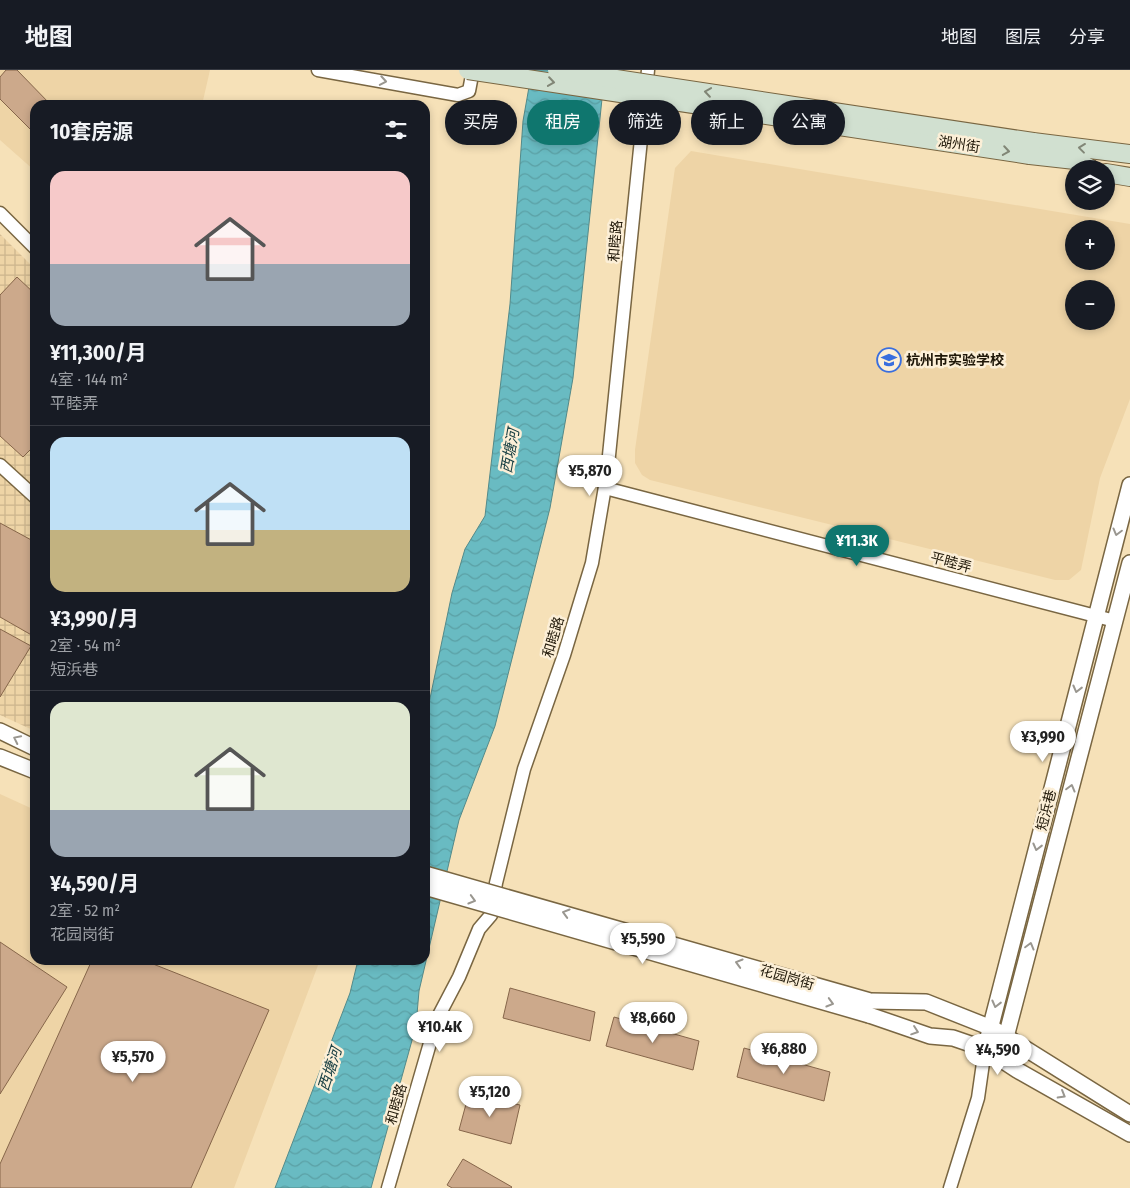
<!DOCTYPE html>
<html lang="zh">
<meta charset="utf-8">
<style>
body{margin:0;font-family:"Fira Sans Condensed","Noto Sans SC",sans-serif;background:#20242c;color:#f1f3f6;height:100vh;display:flex;flex-direction:column;font-size:19px;white-space:nowrap}
*{box-sizing:border-box;margin:0}
p{font-size:16px;color:#9ea1a6}
.icon{flex:none;width:28px;height:28px;fill:none;stroke:currentColor;stroke-width:2;stroke-linecap:round;stroke-linejoin:round}
.map{position:relative;flex:1;overflow:hidden}
.details{position:absolute;left:30px;top:30px;width:400px;height:865px;display:flex;flex-direction:column;background:#171b24;border-radius:15px;box-shadow:0 2px 8px #0003}
.details>*{flex:none}
.top-card{position:absolute;left:445px;top:30px;width:475px;height:45px;display:flex;gap:10px}
.fabs{position:absolute;left:1065px;top:90px;display:grid;gap:10px}
.fabs a{display:grid;place-items:center;width:50px;height:50px;border-radius:50%;background:#171b24;box-shadow:0 2px 8px #0003;font-size:25px}
.price{position:absolute;translate:-50% -42px;padding:0 11px;border-radius:18px;background:#fff;color:#222;font-size:16px;line-height:32px;filter:drop-shadow(0 1px 2px #0008)}
.price::after{content:'';position:absolute;left:50%;top:30px;width:15px;height:11px;margin-left:-8px;background:inherit;clip-path:polygon(0 0,100% 0,50% 100%)}
.price.on{background:#0f766e;color:#fff}
ul{padding:0;list-style:none}
li{display:grid;align-content:center;gap:10px;height:265px;padding:0 20px}
li+li{border-top:1px solid #363941}
li span{display:grid;place-items:center;height:155px;border-radius:15px;color:#555}
li>.icon{margin-inline-start:auto}
span .icon{width:90px;height:90px;fill:#fffc;stroke-width:1}
li b{font-size:21px}
h2{display:flex;justify-content:space-between;align-items:center;height:60px;padding:0 20px;font-size:21px}
.chip{padding:0 18px;border-radius:22px;background:#171b24;box-shadow:0 2px 8px #0003;font-size:18px;line-height:45px}
.chip.on{background:#0f766e;color:#fff}
header{display:flex;align-items:center;gap:30px;box-sizing:border-box;height:70px;padding:0 25px;background:#171b24;border-bottom:1px solid #363941}
header strong{font-size:24px}
nav{display:flex;gap:28px;margin-inline-start:auto;font-size:18px}
.map>svg:first-child{display:block}
</style>
<header>
<strong>地图</strong>
<nav><a>地图</a><a>图层</a><a>分享</a></nav>
</header>
<div class="map">
<svg width="1130" height="1118" viewBox="0 0 1130 1118">
<defs>
<pattern id="industrial-grid" width="8" height="8" patternUnits="userSpaceOnUse" patternTransform="scale(1.25)"><rect width="8" height="8" fill="#eed4a6"/><path d="M0 4h8M4 0v8" fill="none" stroke="#ccb58d"/></pattern>
<pattern id="water-waves" width="16" height="10" patternUnits="userSpaceOnUse" patternTransform="scale(1.25)"><rect width="16" height="10" fill="#69bbc2"/><path d="M0 5q4-4 8 0t8 0" fill="none" stroke="#5ba0a5"/></pattern>
</defs>
<rect width="100%" height="100%" fill="#f6e1b8"/>
<!-- built -->
<g fill="#eed4a6" fill-rule="evenodd">
<polygon points="0,0 210,0 202,35 35,35 35,101 0,70"/>
<path d="M691,81L1130,154V329L1100,408L1081,500L1069,510H1055L650,410L642,405L635,393V380L675,98ZM1074,159H1106V191H1074ZM1074,219H1106V251H1074Z"/>
<polygon points="0,724 35,740 35,890 320,890 234,1118 0,1118"/>
</g>
<!-- industrial -->
<polygon fill="url(#industrial-grid)" points="0,164 35,199 35,661 0,645"/>
<!-- water -->
<polygon fill="url(#water-waves)" stroke="#538a8a" points="532,0 605,0 573,308 550,438 495,656 459,750 419,921 416,956 371,1118 275,1118 350,923 358,890 425,890 425,645 428,638 452,523 465,479 485,446 510,234 523,51"/>
<!-- building -->
<g fill="#cca98b" stroke="#86664a">
<polygon points="6,0 17,0 51,35 35,35 35,64 0,29 0,7"/>
<polygon points="17,207 35,224 35,375 23,387 0,366 0,225"/>
<polygon points="0,453 35,472 35,567 0,547"/>
<polygon points="0,559 31,576 0,627"/>
<polygon points="0,872 67,917 0,1024"/>
<polygon points="92,890 143,890 269,940 191,1118 0,1118 0,1094"/>
<polygon points="510,918 595,942 590,971 503,948"/>
<polygon points="614,947 699,971 693,1000 606,976"/>
<polygon points="744,978 830,1002 824,1031 737,1007"/>
<polygon points="469,1023 520,1035 511,1074 459,1060"/>
<polygon points="463,1089 512,1117 511,1118 452,1118 447,1115"/>
</g>
<g fill="none" stroke-linecap="round" stroke-linejoin="round">
<!-- minor casing -->
<g stroke="#796642" stroke-width="15">
<g id="minor">
<polyline points="318,0 458,25 469,21 473,0"/>
<polyline points="0,143 35,178"/>
<polyline points="0,395 35,427"/>
<polyline points="605,418 1115,551"/>
<polyline points="388,1118 437,949 459,907 479,859 491,845 496,813 524,699 564,585 592,493 607,405 648,0"/>
<polyline points="950,1118 978,1028 985,979"/>
</g>
</g>
<!-- tertiary casing -->
<g stroke="#796642" stroke-width="18">
<g id="tertiary">
<polyline points="0,661 35,678"/>
<polyline points="0,687 35,701"/>
<polyline points="870,931 926,932 994,959 1130,1044"/>
<polyline points="869,945 930,966 953,968 985,979 1017,1000 1130,1064"/>
<polyline points="985,979 1130,415"/>
<polyline points="985,979 1006,967 1130,493"/>
</g>
</g>
<!-- secondary casing -->
<g stroke="#796642" stroke-width="20">
<g id="secondary">
<polyline points="1033,72 1130,84"/>
<polyline points="1030,85 1075,90 1091,99"/>
<polyline points="1106,103 1130,107"/>
</g>
</g>
<!-- minor -->
<use href="#minor" stroke="#fff" stroke-width="12"/>
<!-- tertiary -->
<use href="#tertiary" stroke="#fff" stroke-width="15"/>
<!-- secondary -->
<use href="#secondary" stroke="#d1e0d0" stroke-width="18"/>
<!-- tertiary-bridge casing -->
<g stroke="#796642" stroke-width="18" stroke-linecap="butt">
<g id="tertiary-bridge">
<polyline points="425,804 870,931"/>
<polyline points="425,817 869,945"/>
</g>
</g>
<!-- secondary-bridge casing -->
<g stroke="#796642" stroke-width="20" stroke-linecap="butt">
<g id="secondary-bridge">
<polyline points="468,0 1030,85"/>
<polyline points="557,0 1033,72"/>
</g>
</g>
<!-- tertiary-bridge -->
<use href="#tertiary-bridge" stroke="#fff" stroke-width="15"/>
<!-- secondary-bridge -->
<use href="#secondary-bridge" stroke="#d1e0d0" stroke-width="18"/>
</g>
<!-- one-way arrows -->
<defs><path id="oneway-chevron" d="M-2-3.5L2.5 0L-2 3.5" fill="none" stroke-width="1.6" stroke-linecap="round" stroke-linejoin="round" transform="scale(1.25)"/></defs>
<g stroke="#9a9790">
<use href="#oneway-chevron" transform="translate(383 11) rotate(10)"/>
<use href="#oneway-chevron" transform="translate(1117 462) rotate(105)"/>
<use href="#oneway-chevron" transform="translate(1077 619) rotate(104)"/>
<use href="#oneway-chevron" transform="translate(17 669) rotate(-154)"/>
<use href="#oneway-chevron" transform="translate(1071 718) rotate(-75)"/>
<use href="#oneway-chevron" transform="translate(1037 777) rotate(104)"/>
<use href="#oneway-chevron" transform="translate(472 830) rotate(16)"/>
<use href="#oneway-chevron" transform="translate(566 843) rotate(-164)"/>
<use href="#oneway-chevron" transform="translate(1030 876) rotate(-75)"/>
<use href="#oneway-chevron" transform="translate(739 893) rotate(-164)"/>
<use href="#oneway-chevron" transform="translate(830 933) rotate(16)"/>
<use href="#oneway-chevron" transform="translate(996 934) rotate(104)"/>
<use href="#oneway-chevron" transform="translate(915 961) rotate(19)"/>
<use href="#oneway-chevron" transform="translate(1062 1025) rotate(30)"/>
</g>
<g stroke="#818676">
<use href="#oneway-chevron" transform="translate(551 12) rotate(8)"/>
<use href="#oneway-chevron" transform="translate(708 22) rotate(-172)"/>
<use href="#oneway-chevron" transform="translate(1082 78) rotate(-173)"/>
<use href="#oneway-chevron" transform="translate(1006 81) rotate(9)"/>
</g>
<!-- icons -->
<defs>
<g id="school-ring" transform="scale(1.25)"><circle r="9.5" fill="#fcefd7" stroke="#396ede" stroke-width="1.5"/><path d="M0-5L7-2L0 1L-7-2ZM-4 1L0 2.5L4 1V4Q0 6-4 4Z" fill="#396ede"/></g>
</defs>
<g fill-rule="evenodd">
<use href="#school-ring" x="889" y="290"/>
</g>
<g text-anchor="middle" stroke-width="5" stroke-linejoin="round" paint-order="stroke">
<!-- street labels -->
<g font-size="14" fill="#1f1708" stroke="#fcefd7">
<text transform="translate(959 74) rotate(9)" y="5">湖州街</text>
<text transform="translate(615 171) rotate(-85)" y="5">和睦路</text>
<text transform="translate(951 492) rotate(15)" y="5">平睦弄</text>
<text transform="translate(553 567) rotate(-73)" y="5">和睦路</text>
<text transform="translate(1046 740) rotate(-76)" y="5">短浜巷</text>
<text transform="translate(787 907) rotate(16)" y="5">花园岗街</text>
<text transform="translate(396 1034) rotate(-74)" y="5">和睦路</text>
</g>
<!-- poi labels -->
<g font-size="14" font-weight="bold" fill="#1f1708" stroke="#fcefd7" text-anchor="start">
<text x="906" y="295">杭州市实验学校</text>
</g>
<!-- water labels -->
<g font-size="15" font-style="italic" fill="#194044" stroke="#fcefd7">
<text transform="translate(510 381) rotate(-80)" y="5">西塘河</text>
<text transform="translate(330 999) rotate(-72)" y="5">西塘河</text>
</g>
</g>
</svg>
<div class="fabs">
<a><svg class="icon" aria-label="layers" viewBox="0 0 24 24"><path d="M12 4l9 5-9 5-9-5zM3 14l9 5 9-5"/></svg></a>
<a>+</a>
<a>−</a>
</div>
<b class="price" style="left:590px;top:427px">¥5,870</b>
<b class="price on" style="left:857px;top:497px">¥11.3K</b>
<b class="price" style="left:1043px;top:693px">¥3,990</b>
<b class="price" style="left:643px;top:895px">¥5,590</b>
<b class="price" style="left:653px;top:974px">¥8,660</b>
<b class="price" style="left:440px;top:983px">¥10.4K</b>
<b class="price" style="left:784px;top:1005px">¥6,880</b>
<b class="price" style="left:998px;top:1006px">¥4,590</b>
<b class="price" style="left:133px;top:1013px">¥5,570</b>
<b class="price" style="left:490px;top:1048px">¥5,120</b>
<div class="top-card">
<a class="chip">买房</a>
<a class="chip on">租房</a>
<a class="chip">筛选</a>
<a class="chip">新上</a>
<a class="chip">公寓</a>
</div>
<section class="details">
<h2>10套房源<svg class="icon" aria-label="filters" viewBox="0 0 24 24"><path d="M4 7h16M4 17h16"/><circle cx="9" cy="7" r="2"/><circle cx="15" cy="17" r="2"/></svg></h2>
<ul>
<li><span style="background:linear-gradient(#f6c9c9 60%,#9aa5b1 0)"><svg class="icon" aria-label="home" viewBox="0 0 24 24"><path d="M3 11l9-7 9 7M6 9v11h12V9"/></svg></span><div><b>¥11,300/月</b><p>4室 · 144 m²</p><p>平睦弄</p></div></li>
<li><span style="background:linear-gradient(#bfe0f5 60%,#c2b280 0)"><svg class="icon" aria-label="home" viewBox="0 0 24 24"><path d="M3 11l9-7 9 7M6 9v11h12V9"/></svg></span><div><b>¥3,990/月</b><p>2室 · 54 m²</p><p>短浜巷</p></div></li>
<li><span style="background:linear-gradient(#dfe7d0 70%,#9aa5b1 0)"><svg class="icon" aria-label="home" viewBox="0 0 24 24"><path d="M3 11l9-7 9 7M6 9v11h12V9"/></svg></span><div><b>¥4,590/月</b><p>2室 · 52 m²</p><p>花园岗街</p></div></li>
</ul>
</section>
</div>
